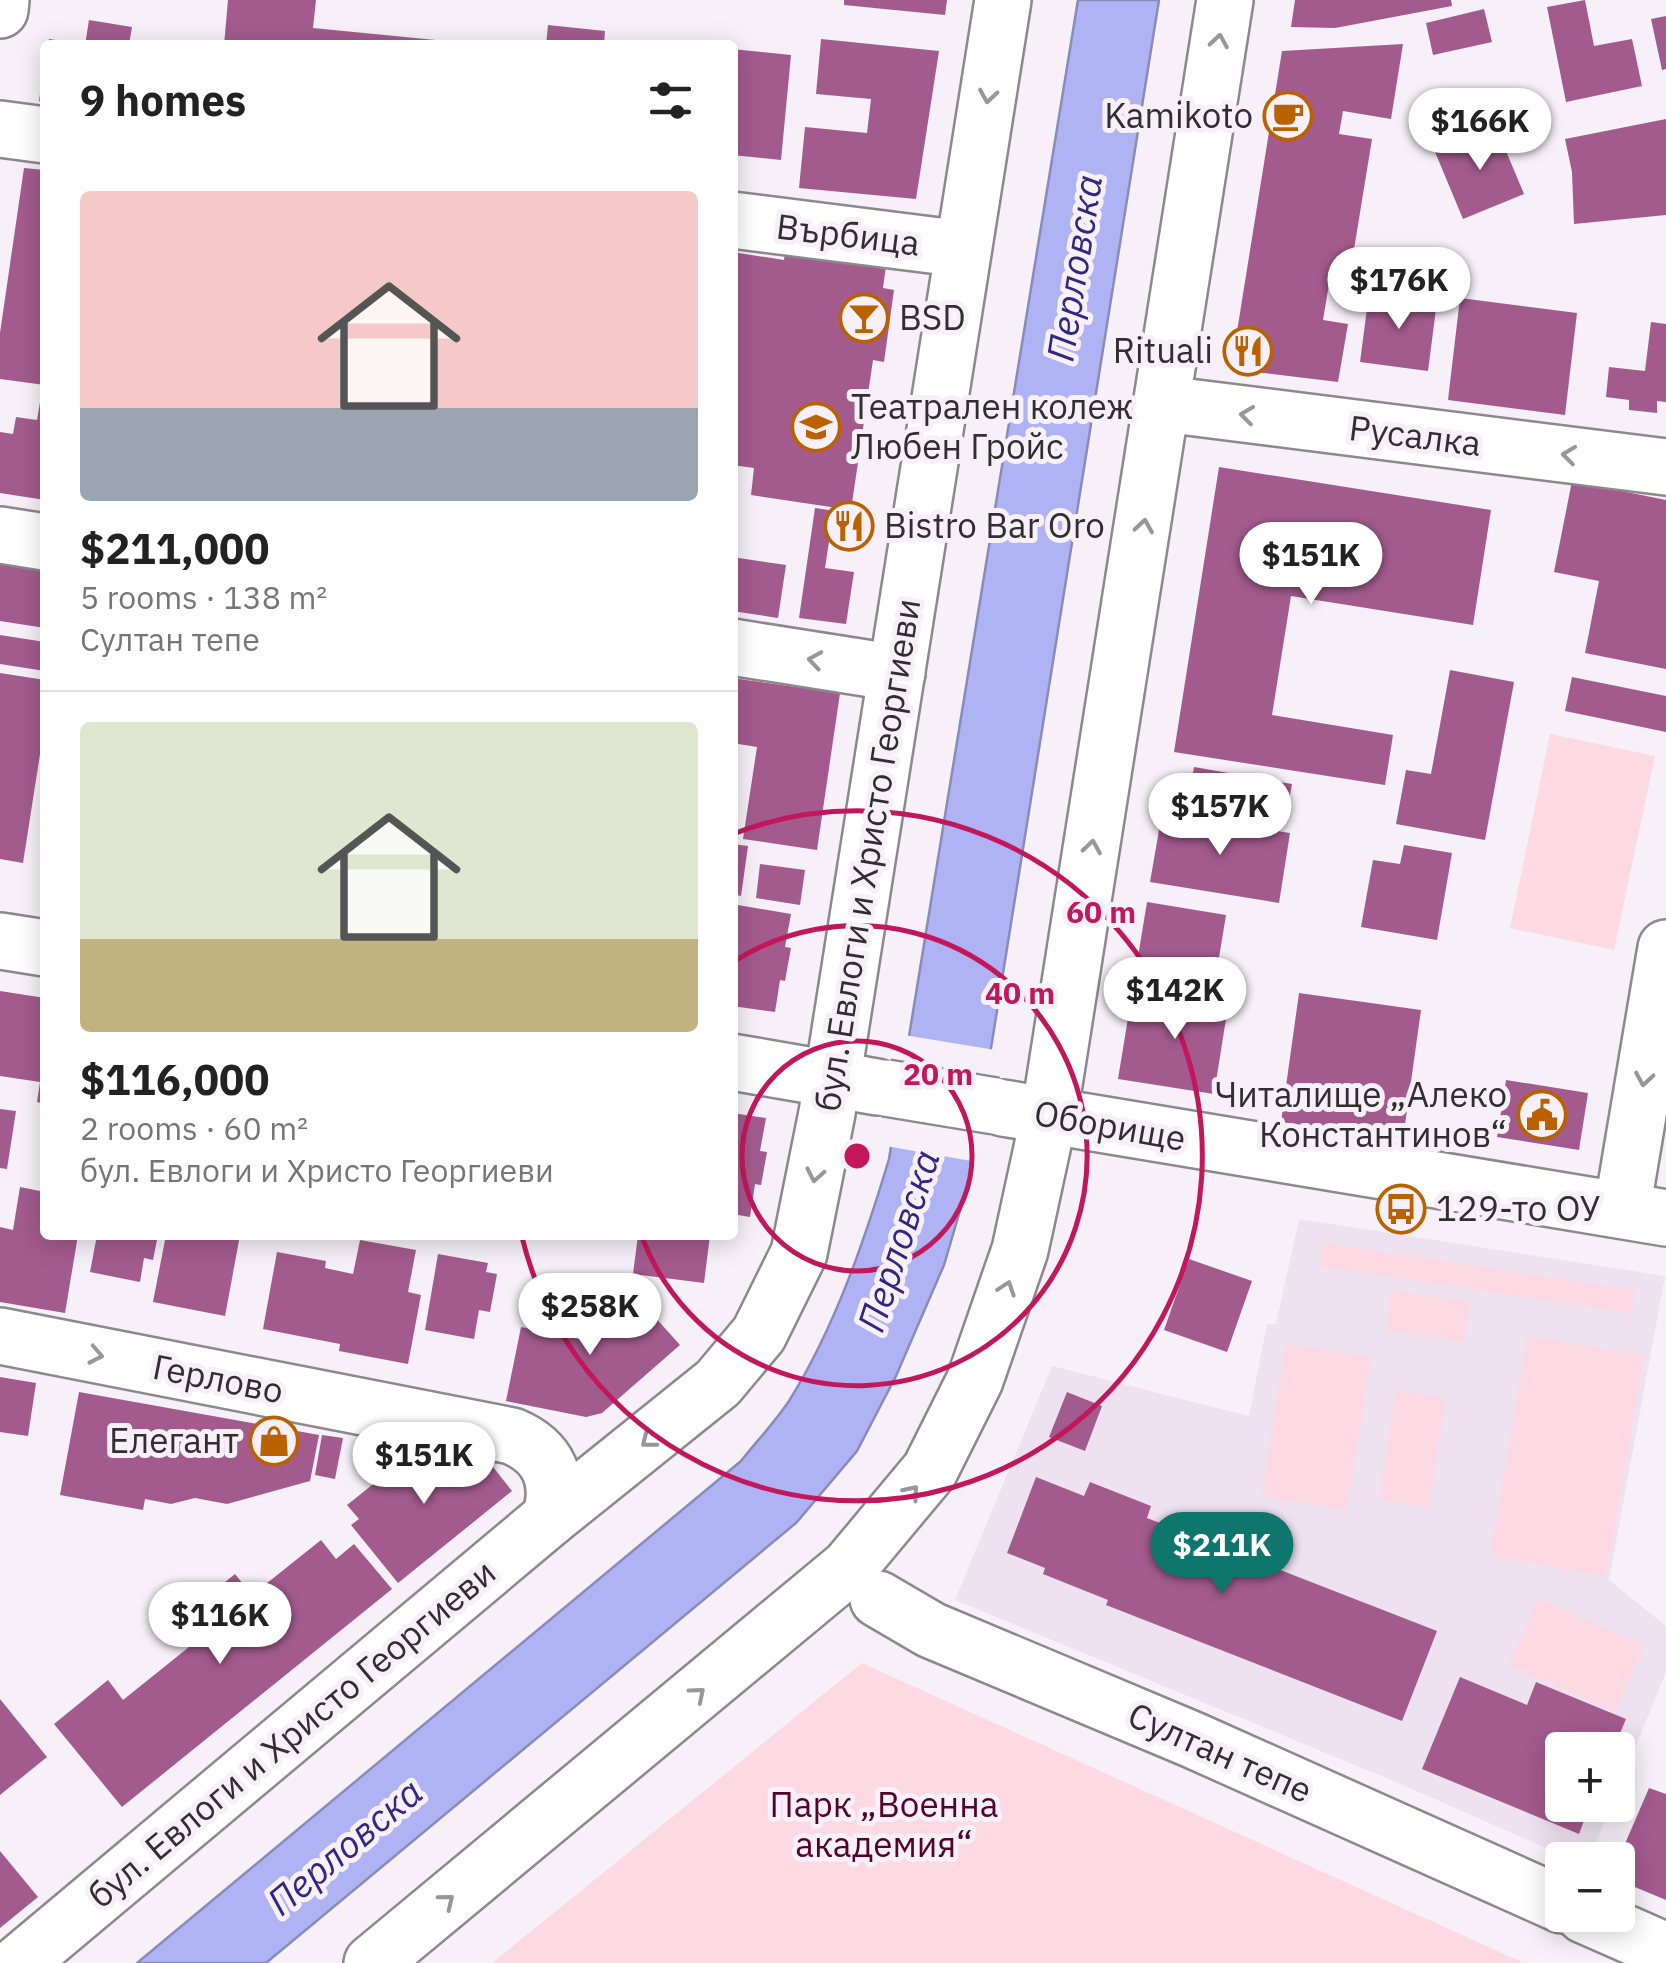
<!DOCTYPE html>
<meta charset="utf-8">
<style>
body{margin:0;font-family:"IBM Plex Sans",sans-serif;background:#f6f6f6;color:#222;height:100vh;display:flex;flex-direction:column;font-size:38px;white-space:nowrap}
*{box-sizing:border-box;margin:0}
p{font-size:32px;color:#767676}
.icon{flex:none;width:55px;height:55px;fill:none;stroke:currentColor;stroke-width:2;stroke-linecap:round;stroke-linejoin:round}
.map{position:relative;flex:1;overflow:hidden}
.panel{position:absolute;left:40px;top:40px;width:698px;height:1200px;display:flex;flex-direction:column;background:#fff;border-radius:10px;box-shadow:0 5px 25px #0003}
.panel>*{flex:none}
.buttons{position:absolute;left:1545px;top:1732px;display:grid;gap:20px}
.buttons a{display:grid;place-items:center;width:90px;height:90px;border-radius:10px;background:#fff;box-shadow:0 5px 25px #0003;font-size:50px}
.price{position:absolute;translate:-50% -85px;padding:0 22px;border-radius:35px;background:#fff;color:#222;font-size:32px;line-height:65px;filter:drop-shadow(0 2px 5px #0008)}
.price::after{content:'';position:absolute;left:50%;top:60px;width:30px;height:22px;margin-left:-15px;background:inherit;clip-path:polygon(0 0,100% 0,50% 100%)}
.price.active{background:#0f766e;color:#fff}
ul{padding:0;list-style:none}
li{display:grid;align-content:center;gap:20px;height:530px;padding:0 40px}
li+li{border-top:2px solid #e0e0e0}
li span{display:grid;place-items:center;height:310px;border-radius:10px;color:#555}
li>.icon{margin-inline-start:auto}
span .icon{width:180px;height:180px;fill:#fffc;stroke-width:1}
li b{font-size:42px}
h2{display:flex;justify-content:space-between;align-items:center;height:120px;padding:0 40px;font-size:42px}
.map>svg:first-child{display:block}
</style>
<div class="map">
<svg width="1666" height="1963" viewBox="0 0 1666 1963">
<rect width="100%" height="100%" fill="#f7f0f8"/>
<!-- built -->
<polygon fill="#eee2f0" points="1299,1219 1665,1276 1609,1580 1666,1626 1666,1672 1618,1790 1618,1750 1562,1750 1562,1805 1611,1805 1589,1860 1573,1860 1396,1782 955,1600 1052,1366 1249,1416 1267,1324 1276,1324"/>
<!-- green -->
<g fill="#fcd9e3">
<polygon points="1550,734 1655,756 1614,950 1510,928"/>
<polygon points="1323,1243 1634,1290 1631,1313 1320,1266"/>
<polygon points="1392,1290 1470,1302 1464,1341 1386,1330"/>
<polygon points="1528,1336 1644,1356 1606,1576 1490,1556"/>
<polygon points="1286,1344 1371,1357 1347,1510 1262,1496"/>
<polygon points="1396,1390 1445,1398 1429,1507 1380,1500"/>
<polygon points="1538,1599 1644,1645 1614,1712 1509,1665"/>
<polygon points="862,1663 1524,1963 492,1963"/>
</g>
<!-- water -->
<path fill="#afb3f4" stroke="#898bba" stroke-width="2.5" d="M1078,0H1159L971,1173L944,1265L896,1376L857,1451L796,1523L266,1963H137L741,1461C756,1442 775,1422 789,1401C835,1327 864,1242 889,1159Z"/>
<!-- pier -->
<polygon fill="#f7f0f8" points="904,1035 995,1050 977,1162 886,1146"/>
<!-- building -->
<g fill="#a35b8e">
<polygon points="228,0 316,0 313,28 456,42 456,45 224,45"/>
<polygon points="844,0 947,0 945,15 844,5"/>
<polygon points="1295,0 1451,0 1452,6 1335,28 1291,27"/>
<polygon points="1585,0 1594,46 1632,39 1642,86 1566,102 1547,7"/>
<polygon points="1484,9 1492,42 1433,55 1426,23"/>
<polygon points="1666,16 1666,69 1662,70 1651,19"/>
<polygon points="89,20 132,27 129,45 85,45"/>
<polygon points="548,25 605,31 604,45 546,45"/>
<polygon points="49,39 76,43 76,45 48,45"/>
<polygon points="821,39 939,51 916,199 799,188 805,127 867,133 871,99 816,94"/>
<polygon points="1403,44 1391,119 1343,111 1339,134 1372,139 1350,274 1331,272 1323,320 1348,324 1338,382 1231,369 1282,51"/>
<polygon points="732,49 791,55 781,160 732,155"/>
<polygon points="43,74 45,74 45,102 39,101"/>
<polygon points="1666,119 1666,215 1574,224 1572,172 1565,139"/>
<polygon points="1496,127 1524,194 1463,219 1435,152"/>
<polygon points="24,168 45,170 45,385 0,379 0,333"/>
<polygon points="786,244 887,258 883,288 894,290 884,362 873,360 851,510 751,495 754,468 732,465 732,252 784,260"/>
<polygon points="1369,293 1437,301 1428,371 1360,362"/>
<polygon points="1460,298 1577,313 1565,415 1448,400"/>
<polygon points="1651,322 1666,324 1666,402 1657,401 1657,413 1629,410 1629,400 1606,397 1609,367 1645,371"/>
<polygon points="40,402 45,403 45,500 0,493 0,432 13,434 16,417 37,420"/>
<polygon points="1219,467 1491,510 1473,625 1291,596 1272,715 1393,735 1385,785 1174,752"/>
<polygon points="1572,481 1666,500 1666,669 1585,653 1599,581 1554,572"/>
<polygon points="815,508 863,515 859,540 830,535 825,568 854,572 846,624 799,618"/>
<polygon points="732,557 786,565 778,618 732,611"/>
<polygon points="0,561 45,568 45,628 0,621"/>
<polygon points="0,635 45,642 45,671 0,664"/>
<polygon points="1450,670 1514,682 1485,840 1396,824 1406,770 1431,774"/>
<polygon points="0,673 45,680 45,722 23,863 0,859"/>
<polygon points="1572,677 1666,696 1666,732 1565,711"/>
<polygon points="732,678 840,693 817,850 743,839 757,747 732,743"/>
<polygon points="1194,767 1292,784 1285,823 1187,807"/>
<polygon points="1162,813 1290,833 1279,903 1150,882"/>
<polygon points="732,844 748,846 741,896 732,894"/>
<polygon points="1404,845 1452,853 1437,940 1361,927 1373,860 1400,864"/>
<polygon points="760,864 805,870 800,905 756,898"/>
<polygon points="1147,902 1226,915 1216,976 1137,963"/>
<polygon points="732,904 791,914 785,947 791,948 785,981 780,980 775,1012 732,1006"/>
<polygon points="1163,990 1229,1000 1214,1094 1118,1079 1131,1000 1161,1004"/>
<polygon points="0,991 45,998 45,1104 37,1102 40,1082 0,1076"/>
<polygon points="1299,993 1421,1010 1403,1139 1281,1122"/>
<polygon points="1506,1080 1588,1093 1579,1150 1497,1137"/>
<polygon points="0,1109 16,1111 7,1169 0,1168"/>
<polygon points="732,1113 766,1118 760,1151 767,1152 761,1185 755,1184 750,1217 732,1214"/>
<polygon points="20,1187 45,1192 45,1235 78,1235 65,1313 0,1302 0,1227 13,1230"/>
<polygon points="97,1235 158,1235 153,1260 144,1258 140,1282 90,1272"/>
<polygon points="166,1235 240,1235 225,1316 153,1302"/>
<polygon points="638,1235 710,1235 704,1283 633,1274"/>
<polygon points="360,1240 416,1250 408,1292 421,1295 408,1364 339,1351 340,1344 263,1329 277,1252 326,1261 325,1268 353,1274"/>
<polygon points="438,1254 488,1263 486,1272 497,1274 490,1312 479,1310 474,1339 425,1330"/>
<polygon points="1189,1259 1252,1281 1227,1352 1164,1330"/>
<polygon points="627,1286 680,1345 602,1413 586,1417 506,1401 521,1327 584,1340 596,1329 580,1312 607,1288 614,1296"/>
<polygon points="0,1377 36,1383 28,1436 0,1432"/>
<polygon points="79,1392 319,1435 310,1481 227,1504 195,1498 171,1504 145,1499 143,1510 60,1495"/>
<polygon points="1067,1392 1102,1406 1085,1451 1049,1437"/>
<polygon points="322,1435 343,1438 335,1479 315,1475"/>
<polygon points="401,1447 490,1463 512,1491 398,1583 351,1525 359,1519 347,1505 397,1465"/>
<polygon points="1036,1477 1084,1496 1090,1482 1151,1506 1147,1518 1437,1631 1402,1721 1106,1605 1108,1600 1043,1574 1045,1568 1007,1553"/>
<polygon points="321,1540 336,1559 354,1544 392,1589 122,1807 54,1724 108,1680 123,1700 194,1643 201,1636 184,1615 235,1574 252,1595"/>
<polygon points="1460,1677 1527,1705 1536,1682 1626,1719 1613,1750 1562,1750 1562,1805 1590,1805 1579,1834 1422,1769"/>
<polygon points="0,1699 47,1757 0,1795"/>
<polygon points="1649,1788 1666,1794 1666,1900 1618,1880 1618,1860"/>
<polygon points="0,1851 38,1897 0,1928"/>
</g>
<g fill="none" stroke-linecap="round" stroke-linejoin="round">
<!-- minor casing -->
<g stroke="#8d878e" stroke-width="60">
<g id="minor">
<polyline points="0,10 1,0"/>
<polyline points="0,129 45,135"/>
<polyline points="732,220 963,249"/>
<polyline points="1164,404 1666,467"/>
<polyline points="0,535 45,542"/>
<polyline points="732,647 897,673"/>
<polyline points="0,941 45,948"/>
<polyline points="732,1062 877,1087"/>
<polyline points="1003,1108 1666,1218"/>
<polyline points="1622,1210 1666,948"/>
<path d="M0,1336L512,1436C548,1451 562,1480 550,1518"/>
<polyline points="878,1599 931,1630 1193,1740 1562,1905"/>
<polyline points="1584,1915 1666,1951"/>
</g>
</g>
<!-- major casing -->
<g stroke="#8d878e" stroke-width="60">
<g id="major">
<polyline points="19,1963 550,1518 718,1383 759,1334 799,1253 827,1113 1003,0"/>
<polyline points="372,1963 849,1567 930,1470 975,1380 1020,1250 1049,1116 1225,0"/>
</g>
</g>
<!-- minor -->
<use href="#minor" stroke="#fff" stroke-width="55"/>
<!-- major -->
<use href="#major" stroke="#fff" stroke-width="55"/>
<!-- minor-bridge casing -->
<g stroke="#8d878e" stroke-width="60" stroke-linecap="butt">
<polyline id="minor-bridge" points="886,1088 995,1106"/>
</g>
<!-- minor-bridge -->
<use href="#minor-bridge" stroke="#fff" stroke-width="55"/>
</g>
<!-- one-way arrows -->
<defs><path id="oneway-chevron" d="M-2-3.5L2.5 0L-2 3.5" fill="none" stroke-width="1.6" stroke-linecap="round" stroke-linejoin="round" transform="scale(2.5)"/></defs>
<g stroke="#989698">
<use href="#oneway-chevron" transform="translate(1219 41) rotate(-81)"/>
<use href="#oneway-chevron" transform="translate(988 96) rotate(99)"/>
<use href="#oneway-chevron" transform="translate(1247 415) rotate(-173)"/>
<use href="#oneway-chevron" transform="translate(1569 455) rotate(-173)"/>
<use href="#oneway-chevron" transform="translate(1144 526) rotate(-81)"/>
<use href="#oneway-chevron" transform="translate(815 660) rotate(-171)"/>
<use href="#oneway-chevron" transform="translate(1092 847) rotate(-81)"/>
<use href="#oneway-chevron" transform="translate(1644 1079) rotate(99)"/>
<use href="#oneway-chevron" transform="translate(815 1175) rotate(101)"/>
<use href="#oneway-chevron" transform="translate(1007 1288) rotate(-71)"/>
<use href="#oneway-chevron" transform="translate(96 1355) rotate(11)"/>
<use href="#oneway-chevron" transform="translate(648 1441) rotate(142)"/>
<use href="#oneway-chevron" transform="translate(912 1492) rotate(-50)"/>
<use href="#oneway-chevron" transform="translate(698 1694) rotate(-40)"/>
<use href="#oneway-chevron" transform="translate(447 1901) rotate(-39)"/>
</g>
<!-- distance rings -->
<g fill="none" stroke="#c2185b" stroke-width="5">
<circle cx="857" cy="1156" r="115"/>
<path d="M733 962A230 230 0 1 1 642 1237"/>
<path d="M733 834A345 345 0 1 1 522 1237"/>
</g>
<!-- icons -->
<defs>
<g id="cafe-ring" transform="scale(2.5)"><circle r="9.5" fill="#f7f0f8" stroke="#bb6200" stroke-width="1.5"/><path d="M-5.5-4.5H6V0H3Q3 3.5 0 3.5H-2.5Q-5.5 3.5-5.5 0ZM3-3.2v2h1.7v-2ZM-6 4.5H4V6H-6Z" fill="#bb6200"/></g>
<g id="bar-ring" transform="scale(2.5)"><circle r="9.5" fill="#f7f0f8" stroke="#bb6200" stroke-width="1.5"/><path d="M-6-5H6L.8 .8V4.5H3.5V6h-7V4.5H-.8V.8Z" fill="#bb6200"/></g>
<g id="restaurant-ring" transform="scale(2.5)"><circle r="9.5" fill="#f7f0f8" stroke="#bb6200" stroke-width="1.5"/><path d="M-5-6h1v4h1v-4h1v4h1v-4h1v5L-1.5 .5V6h-2V.5L-5-1ZM5-6V6H3V1.5H1.5Q1.5-4 5-6Z" fill="#bb6200"/></g>
<g id="school-ring" transform="scale(2.5)"><circle r="9.5" fill="#f7f0f8" stroke="#bb6200" stroke-width="1.5"/><path d="M0-5L7-2L0 1L-7-2ZM-4 1L0 2.5L4 1V4Q0 6-4 4Z" fill="#bb6200"/></g>
<g id="civic-ring" transform="scale(2.5)"><circle r="9.5" fill="#f7f0f8" stroke="#bb6200" stroke-width="1.5"/><path d="M-.6-6.5H3V-4.5H.6V-3L4-1V1h2V6H-6V1h2V-1L-.6-3ZM-1.2 2.5V6h2.4V2.5Z" fill="#bb6200"/></g>
<g id="bus-ring" transform="scale(2.5)"><circle r="9.5" fill="#f7f0f8" stroke="#bb6200" stroke-width="1.5"/><path d="M-5-6H5V4H4V6H2V4H-2V6H-4V4H-5ZM-3.5-4V0h7V-4ZM-3.5 1.2v1.5H-2V1.2ZM2 1.2v1.5H3.5V1.2Z" fill="#bb6200"/></g>
<g id="shop-ring" transform="scale(2.5)"><circle r="9.5" fill="#f7f0f8" stroke="#bb6200" stroke-width="1.5"/><path d="M-5-2.5h2.3a2.7 3.5 0 0 1 5.4 0H5L5.5 6h-11ZM-1.5-2.5h3a1.5 2.3 0 0 0-3 0Z" fill="#bb6200"/></g>
</defs>
<g fill-rule="evenodd">
<use href="#cafe-ring" x="1288" y="116"/>
<use href="#bar-ring" x="864" y="318"/>
<use href="#restaurant-ring" x="1248" y="351"/>
<use href="#school-ring" x="816" y="427"/>
<use href="#restaurant-ring" x="849" y="526"/>
<use href="#civic-ring" x="1542" y="1115"/>
<use href="#bus-ring" x="1401" y="1209"/>
<use href="#shop-ring" x="274" y="1441"/>
</g>
<g text-anchor="middle" stroke-width="10" stroke-linejoin="round" paint-order="stroke">
<!-- poi labels -->
<g font-size="35" fill="#312e31" stroke="#f7f0f8" text-anchor="end">
<text x="1253" y="128">Kamikoto</text>
<text x="899" y="330" text-anchor="start">BSD</text>
<text x="1213" y="363">Rituali</text>
<text x="851" y="419" text-anchor="start">Театрален колеж<tspan x="851" dy="40">Любен Гройс</tspan></text>
<text x="884" y="538" text-anchor="start">Bistro Bar Oro</text>
<text x="1507" y="1107">Читалище „Алеко<tspan x="1507" dy="40">Константинов“</tspan></text>
<text x="1436" y="1221" text-anchor="start">129-то ОУ</text>
<text x="239" y="1453">Елегант</text>
</g>
<!-- street labels -->
<g font-size="35" fill="#312e31" stroke="#f7f0f8">
<text transform="translate(848 235) rotate(7)" y="12">Върбица</text>
<text transform="translate(1415 436) rotate(7)" y="12">Русалка</text>
<text transform="translate(868 855) rotate(-81)" y="12">бул. Евлоги и Христо Георгиеви</text>
<text transform="translate(1110 1126) rotate(10)" y="12">Оборище</text>
<text transform="translate(218 1379) rotate(11)" y="12">Герлово</text>
<text transform="translate(292 1734) rotate(-40)" y="12">бул. Евлоги и Христо Георгиеви</text>
<text transform="translate(1220 1753) rotate(24)" y="12">Султан тепе</text>
</g>
<!-- park labels -->
<g font-size="35" fill="#55022b" stroke="#f7f0f8">
<text x="884" y="1817">Парк „Военна<tspan x="884" dy="40">академия“</tspan></text>
</g>
<!-- water labels -->
<g font-size="38" font-style="italic" fill="#322782" stroke="#f7f0f8">
<text transform="translate(1075 268) rotate(-81)" y="13">Перловска</text>
<text transform="translate(899 1241) rotate(-72)" y="13">Перловска</text>
<text transform="translate(345 1847) rotate(-40)" y="13">Перловска</text>
</g>
</g>
<circle cx="857" cy="1156" r="15" fill="#c2185b" stroke="#f7f0f8" stroke-width="5"/>
<g font-size="30" text-anchor="middle" font-weight="bold" fill="#c2185b" stroke="#f7f0f8" stroke-width="10" stroke-linejoin="round" paint-order="stroke">
<text x="1101" y="923">60 m</text>
<text x="1020" y="1004">40 m</text>
<text x="938" y="1085">20 m</text>
</g>
</svg>
<div class="buttons">
<a>+</a>
<a>−</a>
</div>
<b class="price" style="left:1480px;top:173px">$166K</b>
<b class="price" style="left:1399px;top:332px">$176K</b>
<b class="price" style="left:1311px;top:607px">$151K</b>
<b class="price" style="left:1220px;top:858px">$157K</b>
<b class="price" style="left:1175px;top:1042px">$142K</b>
<b class="price" style="left:590px;top:1358px">$258K</b>
<b class="price" style="left:424px;top:1507px">$151K</b>
<b class="price active" style="left:1222px;top:1597px">$211K</b>
<b class="price" style="left:220px;top:1667px">$116K</b>
<section class="panel">
<h2>9 homes<svg class="icon" aria-label="filters" viewBox="0 0 24 24"><path d="M4 7h16M4 17h16"/><circle cx="9" cy="7" r="2"/><circle cx="15" cy="17" r="2"/></svg></h2>
<ul>
<li><span style="background:linear-gradient(#f6c9c9 70%,#9aa5b1 0)"><svg class="icon" aria-label="home" viewBox="0 0 24 24"><path d="M3 11l9-7 9 7M6 9v11h12V9"/></svg></span><div><b>$211,000</b><p>5 rooms · 138 m²</p><p>Султан тепе</p></div></li>
<li><span style="background:linear-gradient(#dfe7d0 70%,#c2b280 0)"><svg class="icon" aria-label="home" viewBox="0 0 24 24"><path d="M3 11l9-7 9 7M6 9v11h12V9"/></svg></span><div><b>$116,000</b><p>2 rooms · 60 m²</p><p>бул. Евлоги и Христо Георгиеви</p></div></li>
</ul>
</section>
</div>
